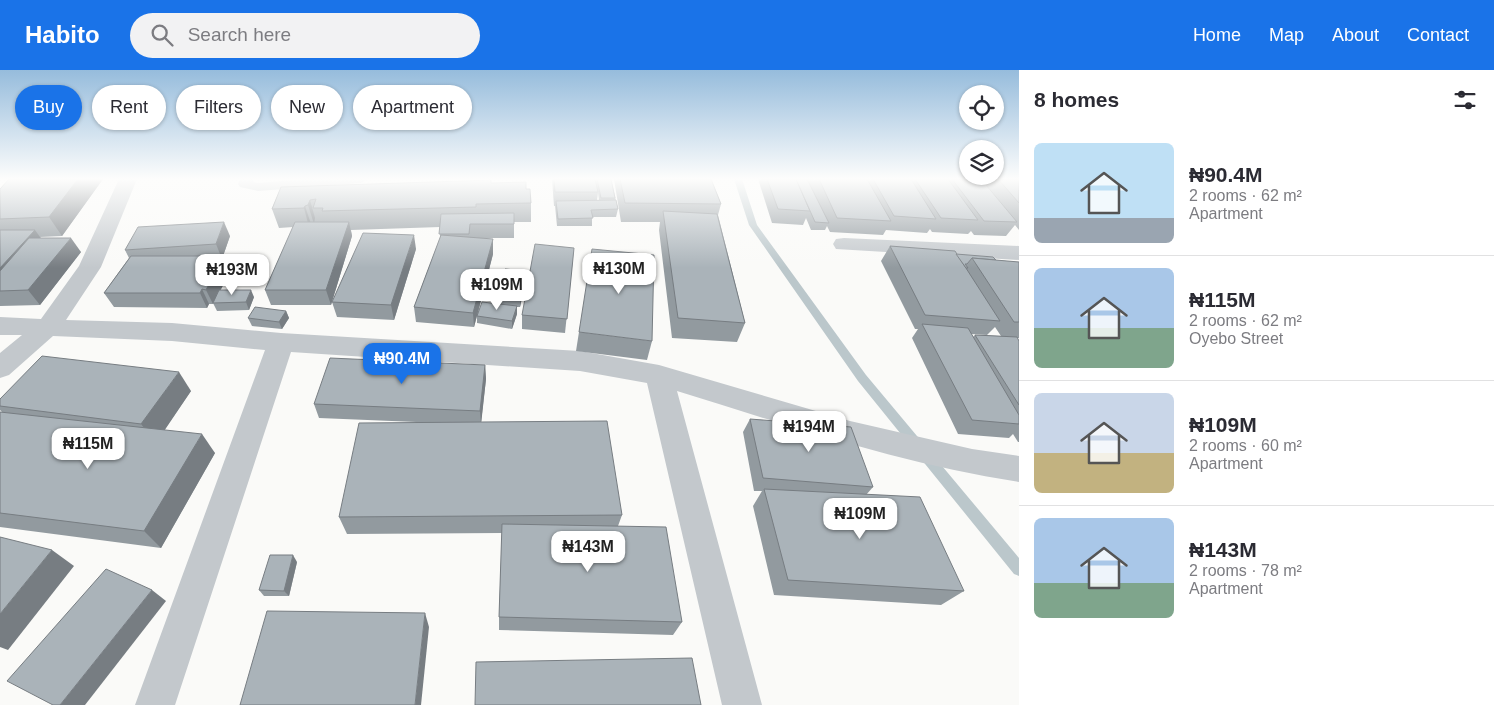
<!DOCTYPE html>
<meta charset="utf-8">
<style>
body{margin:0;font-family:Arial,sans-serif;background:#f2f2f3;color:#2b2b33;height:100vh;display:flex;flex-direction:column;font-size:19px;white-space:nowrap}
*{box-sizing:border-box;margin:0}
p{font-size:16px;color:#7c7c81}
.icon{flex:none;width:28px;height:28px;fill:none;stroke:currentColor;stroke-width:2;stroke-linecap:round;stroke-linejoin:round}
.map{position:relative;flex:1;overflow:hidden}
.sheet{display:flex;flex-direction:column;background:#fff;width:475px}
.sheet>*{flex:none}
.guide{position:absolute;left:15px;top:15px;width:475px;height:45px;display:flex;gap:10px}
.controls{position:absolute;left:959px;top:15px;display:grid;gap:10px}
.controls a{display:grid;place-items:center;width:45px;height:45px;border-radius:50%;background:#fff;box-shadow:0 1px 4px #0004;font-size:25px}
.price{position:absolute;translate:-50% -42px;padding:0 11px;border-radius:10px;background:#fff;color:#222;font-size:16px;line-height:32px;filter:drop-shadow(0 1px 2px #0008)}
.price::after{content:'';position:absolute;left:50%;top:30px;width:15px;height:11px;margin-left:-8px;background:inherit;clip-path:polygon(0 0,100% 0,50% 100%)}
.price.on{background:#1a73e8;color:#fff}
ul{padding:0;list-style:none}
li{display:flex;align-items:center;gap:15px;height:125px;padding:0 15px}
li+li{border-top:1px solid #e1e1e2}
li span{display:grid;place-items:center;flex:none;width:140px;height:100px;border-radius:8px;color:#555}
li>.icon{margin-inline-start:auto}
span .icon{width:60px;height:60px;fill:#fffc;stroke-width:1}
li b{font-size:21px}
h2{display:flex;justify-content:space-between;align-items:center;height:60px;padding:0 15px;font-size:21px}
.chip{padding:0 18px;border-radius:22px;background:#fff;box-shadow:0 1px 4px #0004;font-size:18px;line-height:45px}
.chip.on{background:#1a73e8;color:#fff}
header{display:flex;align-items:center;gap:30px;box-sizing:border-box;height:70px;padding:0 25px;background:#1a73e8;color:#fff}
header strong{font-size:24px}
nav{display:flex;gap:28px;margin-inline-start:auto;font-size:18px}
.search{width:350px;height:45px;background:#f2f2f3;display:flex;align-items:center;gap:12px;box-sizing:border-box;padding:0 18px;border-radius:28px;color:#7c7c81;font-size:19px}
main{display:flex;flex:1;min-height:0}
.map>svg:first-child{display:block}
</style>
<header>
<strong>Habito</strong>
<div class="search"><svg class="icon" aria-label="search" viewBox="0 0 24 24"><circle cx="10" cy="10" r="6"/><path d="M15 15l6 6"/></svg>Search here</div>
<nav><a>Home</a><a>Map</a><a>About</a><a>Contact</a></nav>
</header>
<main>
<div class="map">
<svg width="1019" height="635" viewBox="0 0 1019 635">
<rect width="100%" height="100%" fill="#fafaf8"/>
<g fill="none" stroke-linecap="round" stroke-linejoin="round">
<!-- stream -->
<polygon fill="#bbc7cb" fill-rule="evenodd" points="734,109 742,109 757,155 866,305 1019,488 1019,506 1014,504 858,311 749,155"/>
<!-- lane -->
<polygon fill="#c3c8cc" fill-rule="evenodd" points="240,109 254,109 253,112 258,113 302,109 368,109 361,113 258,121 240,117 238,114"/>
<!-- street -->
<g fill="#c3c8cc" fill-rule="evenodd">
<path d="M119,109H137L101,197L66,250L172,253L281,263L580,281L659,295L850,351L972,379L1019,386V412C902,394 790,356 677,321L762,635H722L647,313L580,301L291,282L175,635H135L265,280L172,271L53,266L9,305L0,308V283L22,265H0V247L41,249L79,196Z"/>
<polygon points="844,168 1019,176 1019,190 836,179 833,174 836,169"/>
</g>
</g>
<!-- wall -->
<g fill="#929a9f" fill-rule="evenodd">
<polygon points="9,109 103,109 62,166 40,167 41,168 81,182 40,235 0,236 0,119"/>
<path d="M552,109H611L618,139L616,147H592V156H557L555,136H554ZM598,123L599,130H597Z"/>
<polygon points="614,109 711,109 721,134 718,145 745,253 737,272 672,268 659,160 660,152 621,152"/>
<polygon points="758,109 981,109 985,114 988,109 1019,109 1019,160 1015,155 1006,166 974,165 971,161 968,164 932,162 930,159 927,163 886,160 883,165 830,162 827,156 825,160 811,160 806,148 803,155 772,153"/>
<polygon points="491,113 526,119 531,133 531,152 514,152 514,168 478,168 493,169 493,184 478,243 498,234 498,227 526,209 520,237 517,237 517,244 512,259 477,253 477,246 474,257 416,252 414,237 440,168 440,157 351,160 352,166 331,235 271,235 265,220 293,157 279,158 272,139 281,117"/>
<polygon points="230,166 223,186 231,201 220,220 254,227 249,240 217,241 213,233 213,234 209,234 207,238 114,237 104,223 129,188 125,180"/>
<path d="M890,176L956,184L996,190L1019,192V268H1017L1019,271V372H1018L1013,364L1009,368L958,364L912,268L918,259H915L881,191ZM995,257L1001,266L975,265L973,267L971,264L987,265Z"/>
<polygon points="574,178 565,263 522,259 522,245"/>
<polygon points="416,179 394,250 337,247 332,232"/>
<polygon points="286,241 289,248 282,259 252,256 248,248"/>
<polygon points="579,262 652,271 647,290 576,281"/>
<polygon points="485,295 486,309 481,352 622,445 618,456 682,552 673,565 499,560 499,547 502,463 347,464 339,447 416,352 319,348 314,334"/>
<polygon points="191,321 164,360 215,383 161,478 0,457 0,342 2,342 0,340 0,329"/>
<polygon points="750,349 873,417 866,425 964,521 941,535 774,525 753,436 762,421 754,421 743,362"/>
<polygon points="297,492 289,526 264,526 259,520"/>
</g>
<!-- shaded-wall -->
<g fill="#777d82">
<polygon points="78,109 103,109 62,166 49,147"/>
<polygon points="310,130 315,148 314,154 308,135"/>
<polygon points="305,136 311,154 309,157 304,138"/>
<polygon points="224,152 230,166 222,189 216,174"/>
<polygon points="349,152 352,166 331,235 326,220"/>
<polygon points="35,160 45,174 0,221 0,198"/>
<polygon points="414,165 416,179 394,250 391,235"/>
<polygon points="71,168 81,182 40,235 28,220"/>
<polygon points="493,169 493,184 474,257 473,243"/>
<polygon points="224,186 231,201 213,234 206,220"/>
<polygon points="526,201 526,209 520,237 520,229"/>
<polygon points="202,219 209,234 207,238 200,223"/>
<polygon points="251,220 254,227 249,240 246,232"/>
<polygon points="517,236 517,244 512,259 512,251"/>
<polygon points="286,241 289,248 282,259 279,252"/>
<polygon points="485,295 486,309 481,355 480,341"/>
<polygon points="179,302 191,321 156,373 141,354"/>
<polygon points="202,364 215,383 161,478 144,461"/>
<polygon points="52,480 74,496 8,580 0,577 0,544"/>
<polygon points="293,485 297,492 289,526 284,521"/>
<polygon points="152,520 166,531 85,635 60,635"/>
<polygon points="425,543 429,557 421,635 415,635"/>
</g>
<!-- building -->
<g fill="#aab3b9" stroke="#777d82">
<polygon points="9,109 78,109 49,147 0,149 0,119"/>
<polygon points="554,109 595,109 598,122 555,122"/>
<polygon points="597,109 611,109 615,128 601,128"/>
<polygon points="620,109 711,109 721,134 625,133"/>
<polygon points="767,109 796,109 810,141 778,139"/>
<polygon points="796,109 807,109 829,153 815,152"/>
<polygon points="819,109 867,109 891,151 837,148"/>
<polygon points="873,109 911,109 936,149 894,146"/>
<polygon points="915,109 948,109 978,150 941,148"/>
<polygon points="952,109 981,109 1017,152 984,151"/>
<polygon points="998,109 1019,109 1019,133"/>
<polygon points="491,110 491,113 526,112 526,119 530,119 531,133 476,134 476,137 322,141 323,138 313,138 316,129 310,130 308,135 305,136 304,138 272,139 281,117"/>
<polygon points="616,130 618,139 591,140 593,148 558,149 556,131"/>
<polygon points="663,141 717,144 745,253 678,248"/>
<polygon points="514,143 514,154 470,154 469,164 439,164 441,144"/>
<polygon points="224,152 216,174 125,180 138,157"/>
<polygon points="295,152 349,152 326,220 265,220"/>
<polygon points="0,160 35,160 0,198"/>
<polygon points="363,163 414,165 391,235 332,232"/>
<polygon points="441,165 493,169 473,243 414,237"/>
<polygon points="29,168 71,168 28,220 0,221 0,201"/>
<polygon points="535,174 574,178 567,249 522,245"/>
<polygon points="890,176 955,181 1000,251 925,245"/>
<polygon points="592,179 654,185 652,271 579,262"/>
<polygon points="956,184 993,187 996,190 972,188 967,194 965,194 968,198 966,198"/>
<polygon points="131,186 224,186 206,220 202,219 200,223 104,223"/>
<polygon points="972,188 1019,192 1019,252 1014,252"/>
<polygon points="505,199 526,201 520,229 498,227"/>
<polygon points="219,220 251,220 246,232 213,233"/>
<polygon points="482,232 517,236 512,251 477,246"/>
<polygon points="255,237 286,241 279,252 248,248"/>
<polygon points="922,254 968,258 1019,345 1019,354 972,350"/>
<polygon points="975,265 1017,267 1019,271 1019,335"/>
<polygon points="42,286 179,302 141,354 0,336 0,329"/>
<polygon points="330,288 485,295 480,341 314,334"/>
<polygon points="0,342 202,364 144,461 0,443"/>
<polygon points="750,349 851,357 873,417 763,408"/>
<polygon points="607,351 622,445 339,447 359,353"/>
<polygon points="764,419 920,427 964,521 788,510"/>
<polygon points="502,454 666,457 682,552 499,547"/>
<polygon points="0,467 52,480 0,544"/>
<polygon points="270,485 293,485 284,521 259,520"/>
<polygon points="106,499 152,520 60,635 53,635 7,611"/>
<polygon points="267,541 425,543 415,635 240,635"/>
<polygon points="692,588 701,635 475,635 476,592"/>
</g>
<!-- sky -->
<linearGradient id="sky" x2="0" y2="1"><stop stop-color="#96bcdc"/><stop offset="0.55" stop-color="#fdfdfc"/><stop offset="1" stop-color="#fdfdfc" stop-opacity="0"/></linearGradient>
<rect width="1019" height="198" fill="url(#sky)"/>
</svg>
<div class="controls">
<a><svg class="icon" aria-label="locate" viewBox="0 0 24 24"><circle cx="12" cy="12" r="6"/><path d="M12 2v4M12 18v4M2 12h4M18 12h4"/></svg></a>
<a><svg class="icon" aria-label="layers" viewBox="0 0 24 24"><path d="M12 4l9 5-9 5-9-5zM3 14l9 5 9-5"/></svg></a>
</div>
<b class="price" style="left:619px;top:225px">₦130M</b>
<b class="price" style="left:232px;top:226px">₦193M</b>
<b class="price" style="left:497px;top:241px">₦109M</b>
<b class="price on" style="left:402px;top:315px">₦90.4M</b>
<b class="price" style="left:809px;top:383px">₦194M</b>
<b class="price" style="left:88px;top:400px">₦115M</b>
<b class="price" style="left:860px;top:470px">₦109M</b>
<b class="price" style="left:588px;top:503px">₦143M</b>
<div class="guide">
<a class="chip on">Buy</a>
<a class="chip">Rent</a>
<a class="chip">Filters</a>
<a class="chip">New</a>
<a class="chip">Apartment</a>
</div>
</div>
<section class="sheet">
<h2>8 homes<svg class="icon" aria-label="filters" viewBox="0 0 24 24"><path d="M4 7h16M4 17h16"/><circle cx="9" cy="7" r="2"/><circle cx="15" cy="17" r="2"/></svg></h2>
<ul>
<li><span style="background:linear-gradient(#bfe0f5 75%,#9aa5b1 0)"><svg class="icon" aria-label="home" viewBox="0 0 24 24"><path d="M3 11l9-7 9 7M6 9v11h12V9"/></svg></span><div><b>₦90.4M</b><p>2 rooms · 62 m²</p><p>Apartment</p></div></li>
<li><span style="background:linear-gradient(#a9c7e8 60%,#7fa58c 0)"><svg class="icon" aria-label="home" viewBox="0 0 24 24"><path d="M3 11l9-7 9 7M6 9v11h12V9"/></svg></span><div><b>₦115M</b><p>2 rooms · 62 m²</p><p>Oyebo Street</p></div></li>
<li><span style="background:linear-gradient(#c9d6e8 60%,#c2b280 0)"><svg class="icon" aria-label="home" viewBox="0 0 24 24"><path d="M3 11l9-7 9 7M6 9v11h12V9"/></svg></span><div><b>₦109M</b><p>2 rooms · 60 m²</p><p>Apartment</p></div></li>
<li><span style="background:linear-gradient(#a9c7e8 65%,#7fa58c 0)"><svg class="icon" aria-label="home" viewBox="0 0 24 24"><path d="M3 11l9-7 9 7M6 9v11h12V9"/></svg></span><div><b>₦143M</b><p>2 rooms · 78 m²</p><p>Apartment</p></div></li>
</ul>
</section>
</main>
